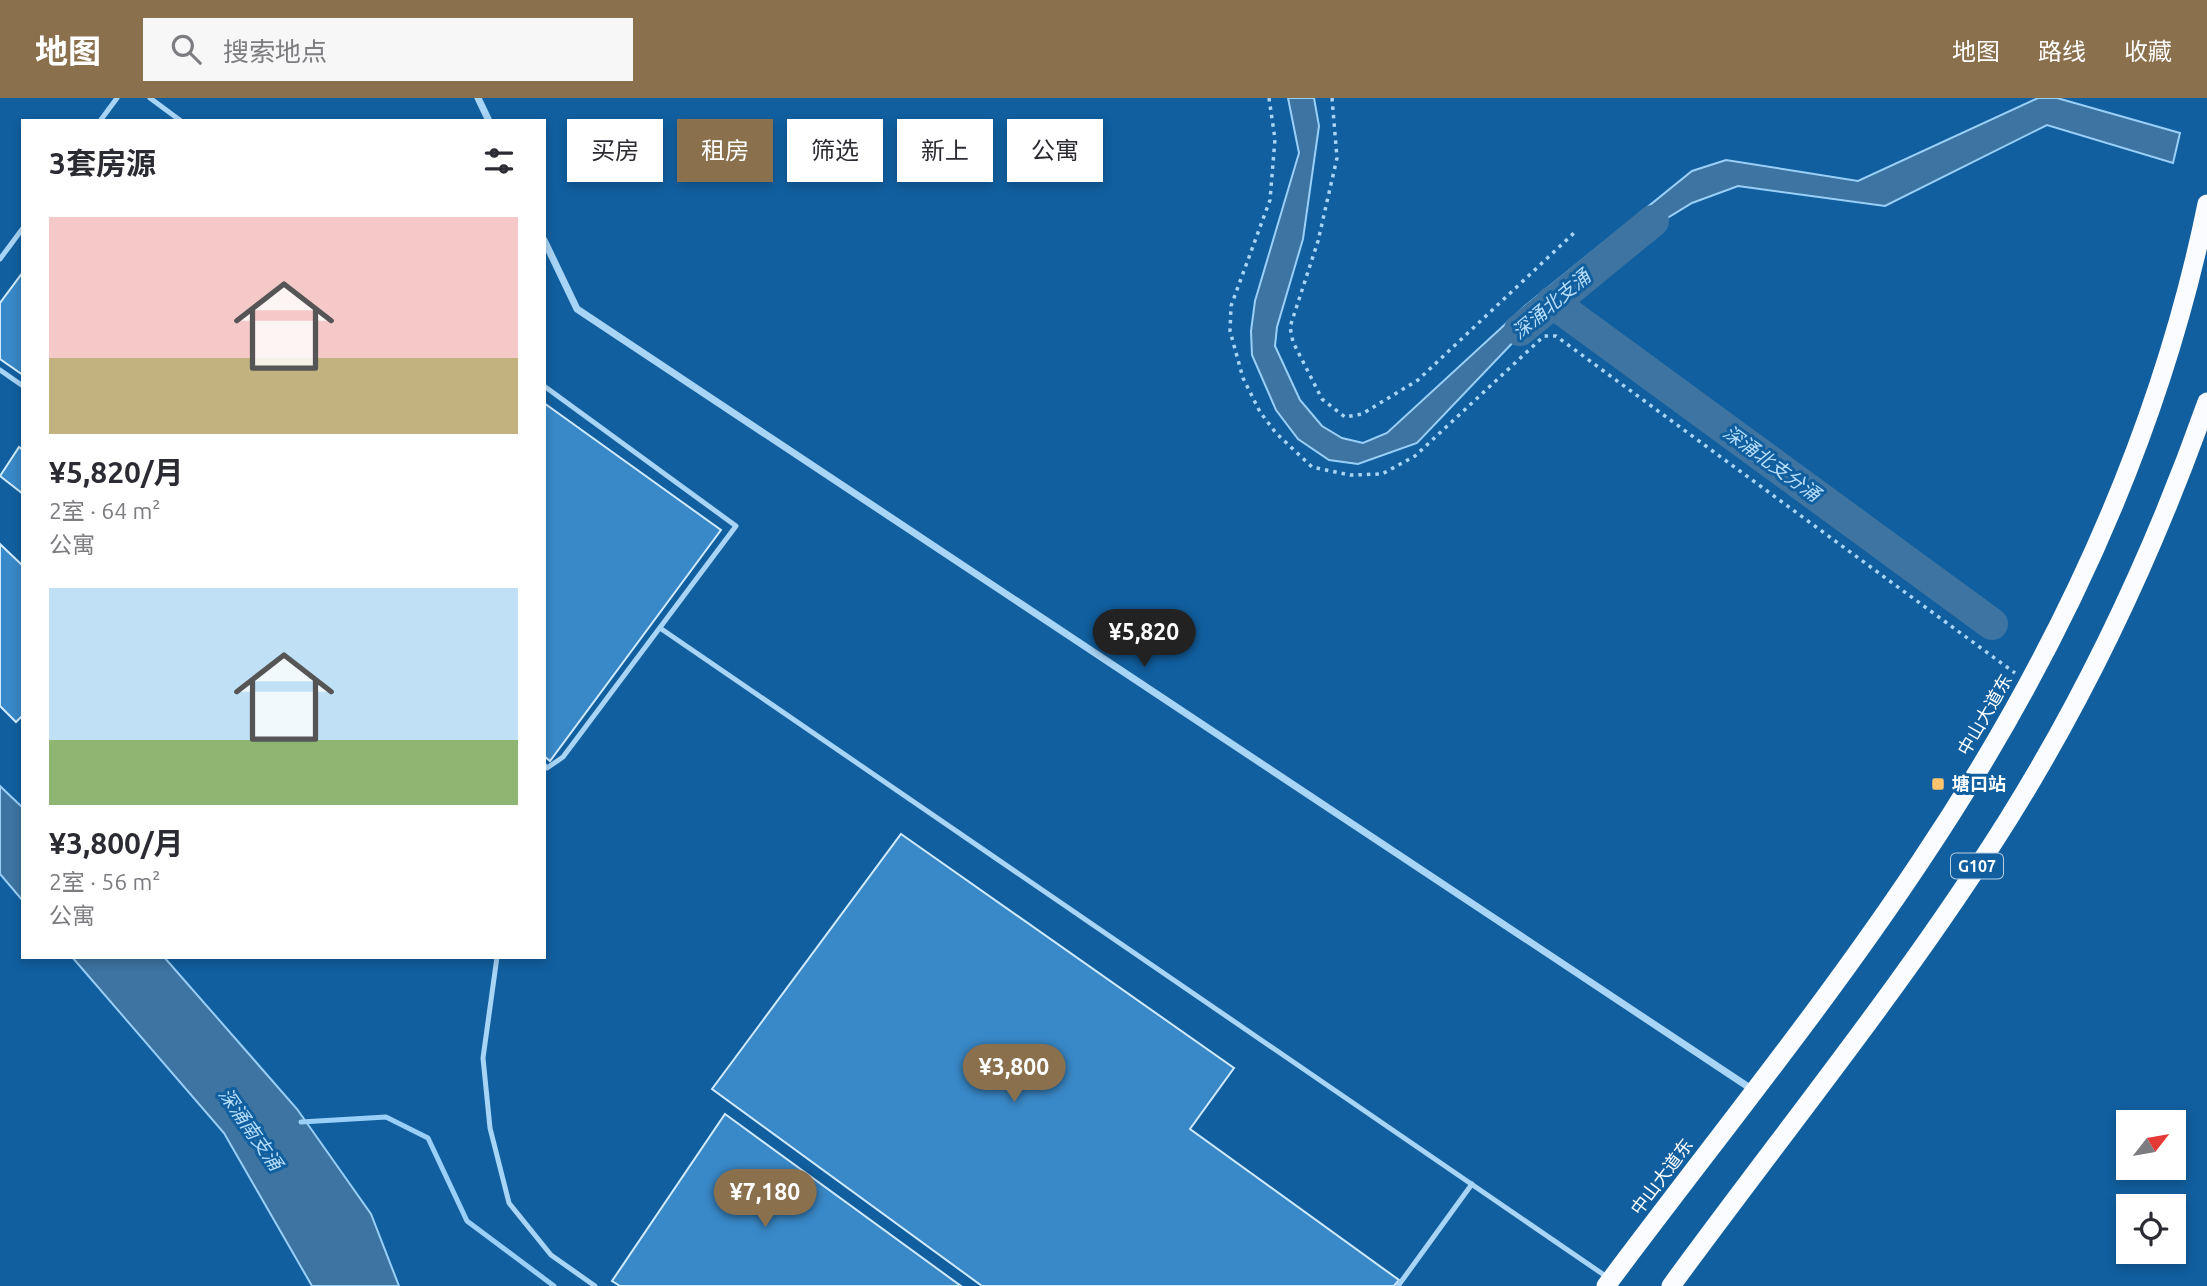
<!DOCTYPE html>
<html lang="zh">
<meta charset="utf-8">
<style>
body{margin:0;font-family:Ubuntu,"Noto Sans SC",sans-serif;background:#f7f7f7;color:#2b2b33;height:100vh;display:flex;flex-direction:column;font-size:26px;white-space:nowrap}
*{box-sizing:border-box;margin:0}
p{font-size:23px;color:#7c7c81}
.icon{flex:none;width:38px;height:38px;fill:none;stroke:currentColor;stroke-width:2;stroke-linecap:round;stroke-linejoin:round}
.map{position:relative;flex:1;overflow:hidden}
.sheet{position:absolute;left:21px;top:21px;width:525px;height:840px;display:flex;flex-direction:column;background:#fff;border-radius:0px;box-shadow:0 4px 10px #0003}
.sheet>*{flex:none}
.banner{position:absolute;left:567px;top:21px;width:665px;height:63px;display:flex;gap:14px}
.needle{width:46px;rotate:59deg}
.fabs{position:absolute;left:2116px;top:1012px;display:grid;gap:14px}
.fabs a{display:grid;place-items:center;width:70px;height:70px;border-radius:0px;background:#fff;box-shadow:0 4px 10px #0003;font-size:35px}
.price{position:absolute;translate:-50% -60px;padding:0 16px;border-radius:24px;background:#8a704d;color:#fff;font-size:23px;line-height:46px;filter:drop-shadow(0 2px 4px #0008)}
.price::after{content:'';position:absolute;left:50%;top:42px;width:21px;height:16px;margin-left:-10px;background:inherit;clip-path:polygon(0 0,100% 0,50% 100%)}
.price.active{background:#222;color:#fff}
ul{padding:0;list-style:none}
li{display:grid;align-content:center;gap:14px;height:371px;padding:0 28px}
li span{display:grid;place-items:center;height:217px;border-radius:0px;color:#555}
li>.icon{margin-inline-start:auto}
span .icon{width:126px;height:126px;fill:#fffc;stroke-width:1}
li b{font-size:30px}
h2{display:flex;justify-content:space-between;align-items:center;height:84px;padding:0 28px;font-size:30px}
.tag{padding:0 24px;border-radius:0px;background:#fff;box-shadow:0 4px 10px #0003;font-size:24px;line-height:63px}
.tag.active{background:#8a704d;color:#fff}
header{display:flex;align-items:center;gap:42px;box-sizing:border-box;height:98px;padding:0 35px;background:#8a704d;color:#fff}
header strong{font-size:33px}
nav{display:flex;gap:38px;margin-inline-start:auto;font-size:24px}
.search{width:490px;height:63px;background:#f7f7f7;display:flex;align-items:center;gap:18px;box-sizing:border-box;padding:0 24px;border-radius:0px;color:#7c7c81;font-size:26px}
.map>svg:first-child{display:block}
</style>
<header>
<strong>地图</strong>
<div class="search"><svg class="icon" aria-label="search" viewBox="0 0 24 24"><circle cx="10" cy="10" r="6"/><path d="M15 15l6 6"/></svg>搜索地点</div>
<nav><a>地图</a><a>路线</a><a>收藏</a></nav>
</header>
<div class="map">
<svg width="2207" height="1188" viewBox="0 0 2207 1188">
<rect width="100%" height="100%" fill="#115f9f"/>
<!-- water -->
<g fill="#3d74a1" stroke="#9ad0f8" stroke-width="2">
<polygon points="1288,0 1314,0 1319,28 1303,141 1277,229 1275,248 1300,302 1322,328 1342,340 1363,345 1387,335 1525,208 1692,73 1726,62 1858,83 2038,0 2057,0 2180,35 2173,65 2047,27 1885,108 1738,88 1692,105 1581,173 1417,345 1358,366 1329,362 1298,341 1276,312 1252,257 1251,233 1255,203 1299,55"/>
<polygon points="0,688 23,710 23,803 0,776"/>
<polygon points="72,859 164,859 297,1011 371,1116 399,1188 312,1188 224,1035"/>
</g>
<g fill="none" stroke-linecap="round" stroke-linejoin="round">
<!-- stream -->
<polyline stroke="#9ad0f8" stroke-width="5" points="301,1024 386,1019 428,1040 467,1123 554,1188"/>
<!-- river -->
<g stroke="#3d74a1" stroke-width="32">
<polyline points="1552,204 1992,526"/>
<polyline points="1520,232 1653,123"/>
</g>
</g>
<!-- building -->
<g fill="#3988c7" stroke="#d1ebfe" stroke-width="2">
<polygon points="23,174 23,277 0,261 0,205"/>
<polygon points="544,305 721,432 550,663 544,658"/>
<polygon points="19,349 23,352 23,396 0,378"/>
<polygon points="0,446 23,468 23,617 16,624 0,608"/>
<polygon points="901,736 1234,970 1190,1031 1399,1182 1394,1188 982,1188 712,991"/>
<polygon points="725,1016 961,1188 620,1188 612,1183"/>
</g>
<g fill="none" stroke-linecap="round" stroke-linejoin="round">
<!-- path -->
<g stroke="#a8d4f5" stroke-width="3.5" stroke-dasharray="3.5 5" stroke-linecap="butt">
<polyline points="1269,0 1275,41 1270,102 1231,208 1230,233 1243,280 1260,314 1276,335 1312,369 1350,377 1382,376 1415,358 1544,238 1556,238 2015,575"/>
<polyline points="1332,0 1337,60 1318,143 1290,229 1293,244 1322,301 1345,319 1362,316 1418,282 1575,134"/>
</g>
<!-- service -->
<g stroke="#a8d4f5" stroke-width="5">
<polyline points="150,0 181,23"/>
<polyline points="100,23 117,0"/>
<polyline points="0,161 23,130"/>
<polyline points="0,272 23,288"/>
<polyline points="544,288 736,428 563,659 547,670 544,667"/>
<polyline points="660,530 1607,1179"/>
<polyline points="497,859 483,960 490,1030 509,1105 551,1157 595,1188"/>
<polyline points="1398,1188 1472,1086"/>
</g>
<!-- minor -->
<g stroke="#a8d4f5" stroke-width="7">
<polyline points="478,0 489,23"/>
<polyline points="544,142 577,211 1753,992"/>
</g>
<!-- trunk -->
<g stroke="#fafcff" stroke-width="19">
<path d="M1606,1188C1711,1047 1823,910 1920,764C2054,564 2159,342 2207,106"/>
<path d="M1671,1188C1784,1033 1907,883 2009,720C2090,590 2156,448 2207,304"/>
</g>
</g>
<!-- markers -->
<rect fill="#ffc46c" stroke="#115f9f" stroke-width="2.5" x="1931" y="679" width="14" height="14" rx="3.5"/>
<g text-anchor="middle" stroke-width="6" stroke-linejoin="round" paint-order="stroke">
<!-- shield labels -->
<rect fill="#115f9f" stroke="#b8cfe2" stroke-width="2" x="1951" y="755.5" width="52" height="25" rx="5"/>
<g font-size="16" font-weight="bold" fill="#fff">
<text x="1977" y="774">G107</text>
</g>
<!-- street labels -->
<g font-size="18" fill="#fff" stroke="#115f9f">
<text transform="translate(1985 617) rotate(-60)" y="6">中山大道东</text>
<text transform="translate(1662 1079) rotate(-53)" y="6">中山大道东</text>
</g>
<!-- poi labels -->
<g font-size="18" font-weight="bold" fill="#fff" stroke="#115f9f" text-anchor="start">
<text x="1952" y="692">塘口站</text>
</g>
<!-- water labels -->
<g font-size="19" font-style="italic" fill="#b5ddfb" stroke="#115f9f">
<text transform="translate(1551 206) rotate(-40)" y="7">深涌北支涌</text>
<text transform="translate(1772 365) rotate(36)" y="7">深涌北支分涌</text>
<text transform="translate(251 1031) rotate(55)" y="7">深涌南支涌</text>
</g>
</g>
</svg>
<div class="fabs">
<a><svg class="needle" viewBox="-14 -14 28 28"><path d="M0-13l5 13h-10z" fill="#e53935"/><path d="M0 13l5-13h-10z" fill="#7c7c81"/></svg></a>
<a><svg class="icon" aria-label="locate" viewBox="0 0 24 24"><circle cx="12" cy="12" r="6"/><path d="M12 2v4M12 18v4M2 12h4M18 12h4"/></svg></a>
</div>
<b class="price active" style="left:1144px;top:571px">¥5,820</b>
<b class="price" style="left:1014px;top:1006px">¥3,800</b>
<b class="price" style="left:765px;top:1131px">¥7,180</b>
<div class="banner">
<a class="tag">买房</a>
<a class="tag active">租房</a>
<a class="tag">筛选</a>
<a class="tag">新上</a>
<a class="tag">公寓</a>
</div>
<section class="sheet">
<h2>3套房源<svg class="icon" aria-label="filters" viewBox="0 0 24 24"><path d="M4 7h16M4 17h16"/><circle cx="9" cy="7" r="2"/><circle cx="15" cy="17" r="2"/></svg></h2>
<ul>
<li><span style="background:linear-gradient(#f6c9c9 65%,#c2b280 0)"><svg class="icon" aria-label="home" viewBox="0 0 24 24"><path d="M3 11l9-7 9 7M6 9v11h12V9"/></svg></span><div><b>¥5,820/月</b><p>2室 · 64 m²</p><p>公寓</p></div></li>
<li><span style="background:linear-gradient(#bfe0f5 70%,#8fb573 0)"><svg class="icon" aria-label="home" viewBox="0 0 24 24"><path d="M3 11l9-7 9 7M6 9v11h12V9"/></svg></span><div><b>¥3,800/月</b><p>2室 · 56 m²</p><p>公寓</p></div></li>
</ul>
</section>
</div>
